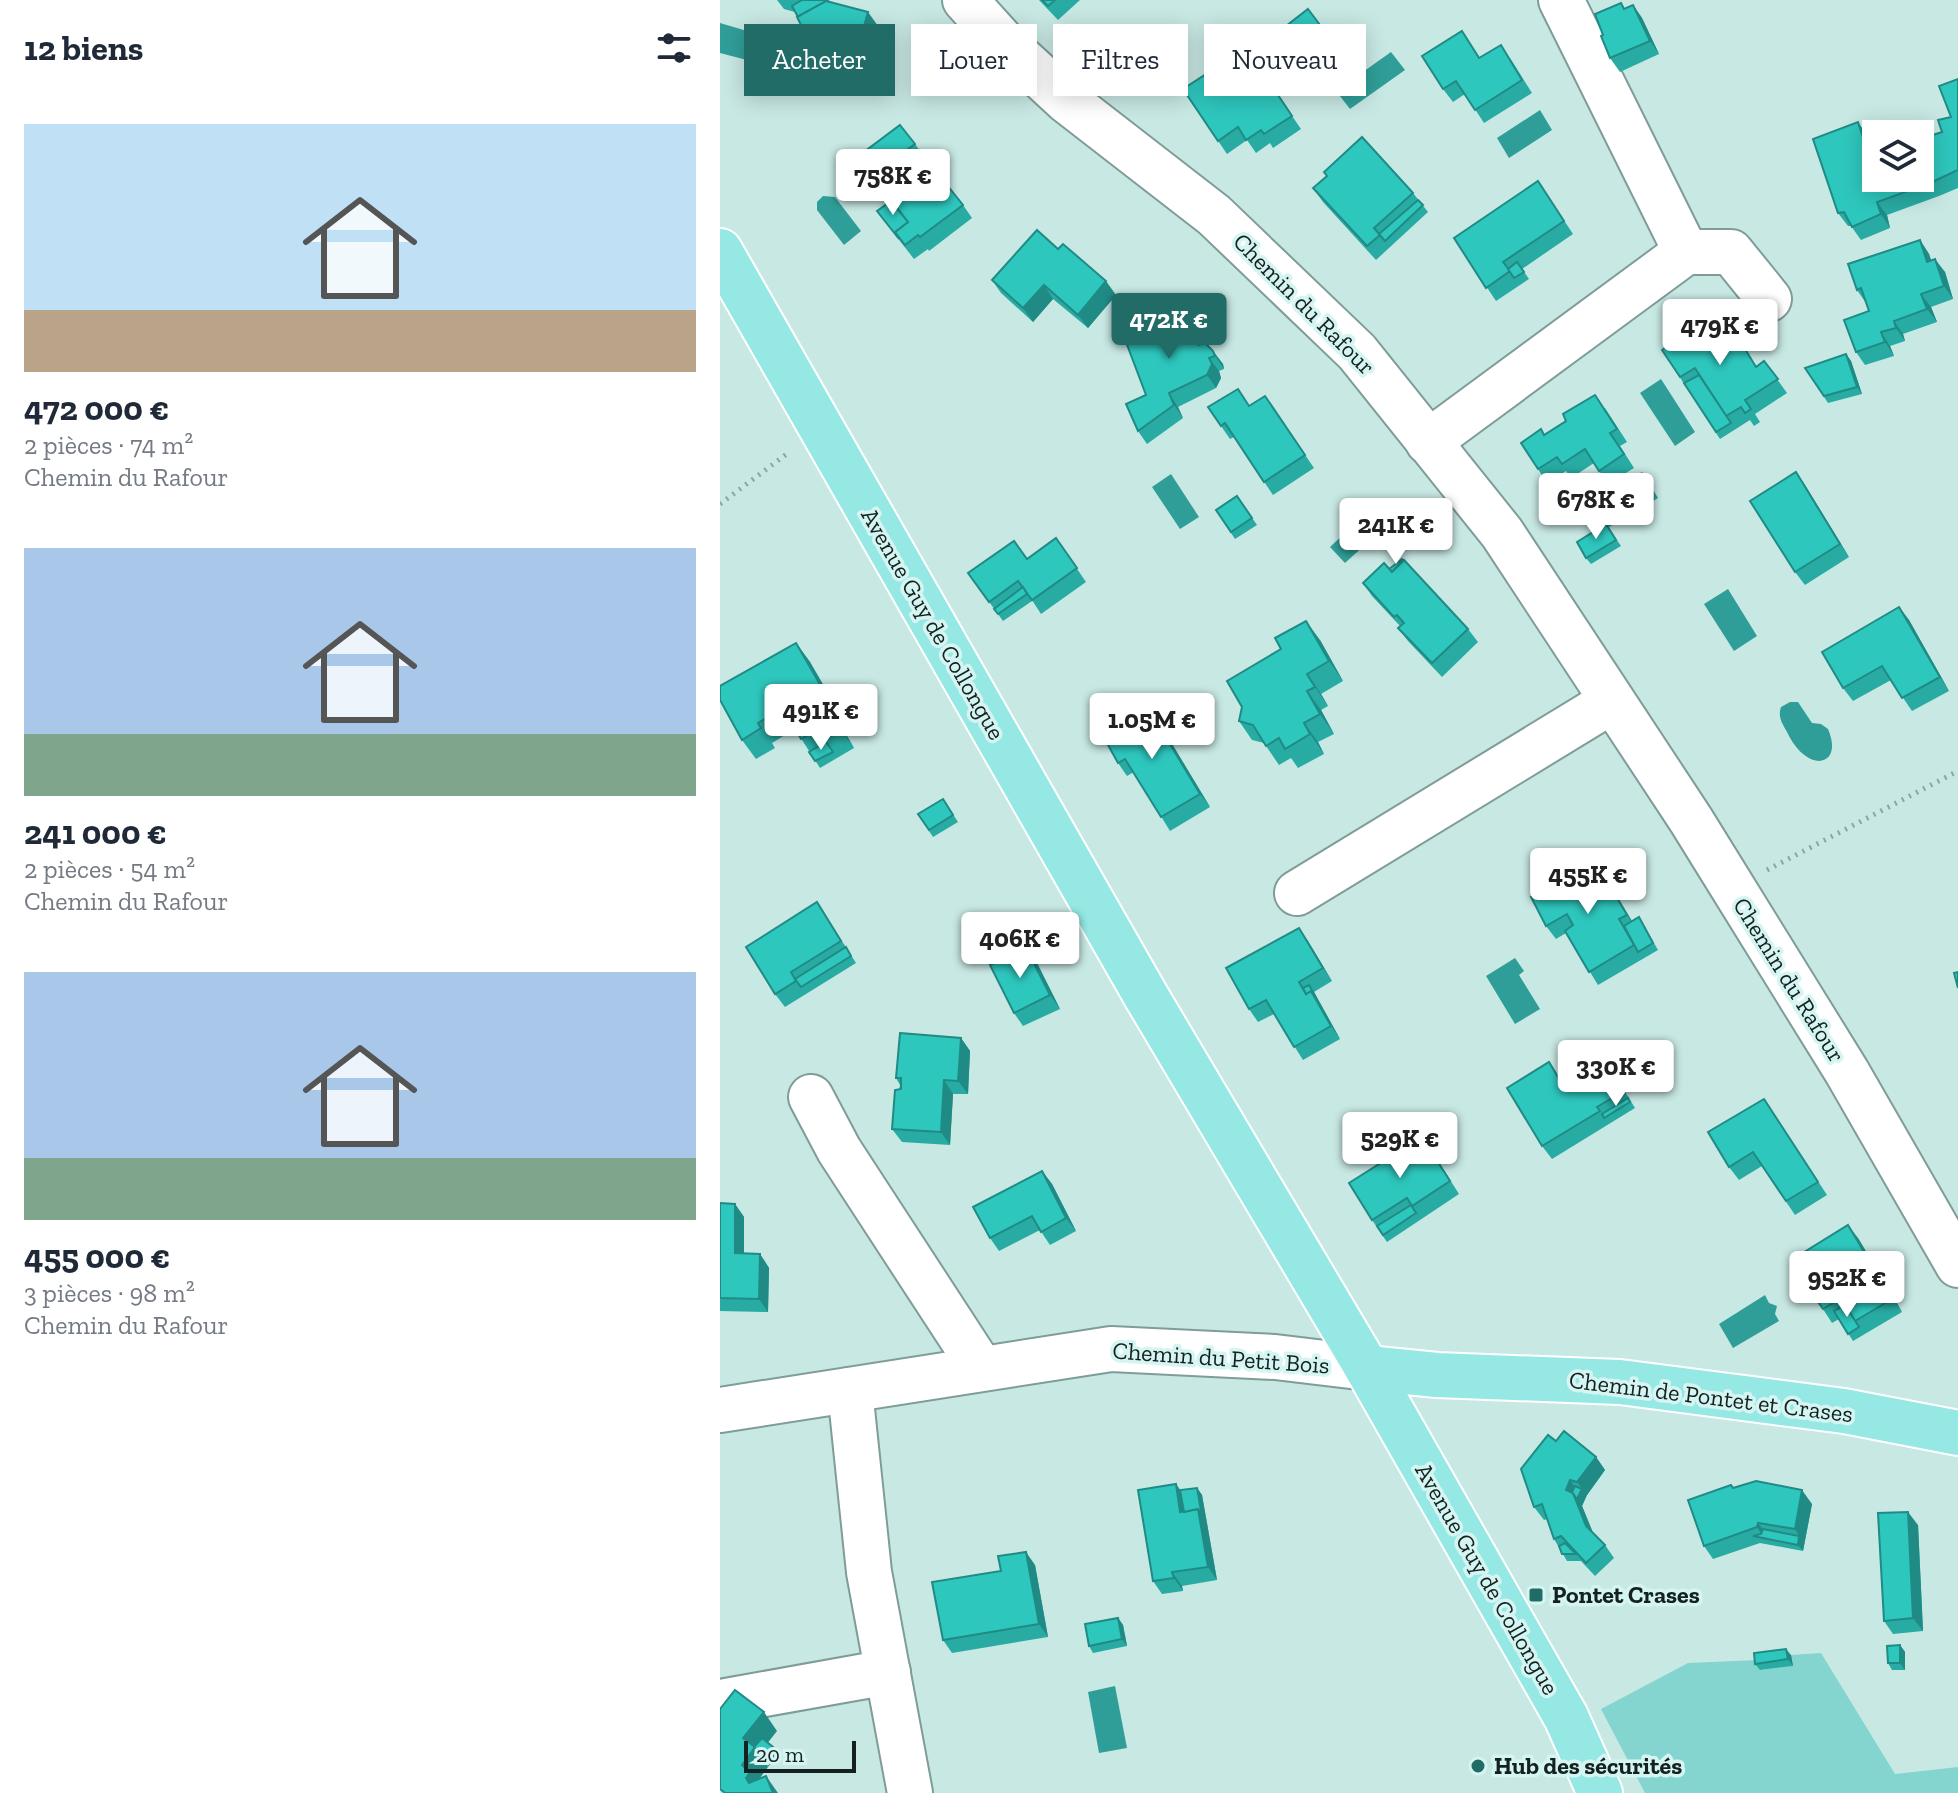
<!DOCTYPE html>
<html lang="fr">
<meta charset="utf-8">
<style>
body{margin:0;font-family:"Zilla Slab",serif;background:#f6f6f7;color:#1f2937;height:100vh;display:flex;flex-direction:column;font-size:30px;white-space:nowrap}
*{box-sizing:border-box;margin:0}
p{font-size:26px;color:#747a83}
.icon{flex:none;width:44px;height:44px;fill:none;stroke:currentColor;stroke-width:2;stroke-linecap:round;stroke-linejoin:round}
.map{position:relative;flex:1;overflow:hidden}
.details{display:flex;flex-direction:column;background:#fff;width:720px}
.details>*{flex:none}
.banner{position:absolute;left:24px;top:24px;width:760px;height:72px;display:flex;gap:16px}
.tools{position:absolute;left:1142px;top:120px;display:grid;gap:16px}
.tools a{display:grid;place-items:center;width:72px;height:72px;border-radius:0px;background:#fff;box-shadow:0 4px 20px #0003;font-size:40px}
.scale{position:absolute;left:24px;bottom:20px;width:112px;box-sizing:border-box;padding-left:8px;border:4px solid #152120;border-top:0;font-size:22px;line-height:28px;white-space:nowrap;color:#152120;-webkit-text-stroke:6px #d5f5f2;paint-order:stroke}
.price{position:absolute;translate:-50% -68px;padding:0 18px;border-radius:8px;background:#fff;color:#222;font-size:26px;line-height:52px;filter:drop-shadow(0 2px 4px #0008)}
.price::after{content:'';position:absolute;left:50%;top:48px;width:24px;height:18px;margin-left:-12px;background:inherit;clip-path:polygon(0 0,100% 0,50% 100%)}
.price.selected{background:#216c67;color:#fff}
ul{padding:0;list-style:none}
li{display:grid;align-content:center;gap:16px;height:424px;padding:0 24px}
li span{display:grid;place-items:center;height:248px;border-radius:0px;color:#555}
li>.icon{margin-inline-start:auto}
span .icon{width:144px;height:144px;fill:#fffc;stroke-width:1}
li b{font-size:34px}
h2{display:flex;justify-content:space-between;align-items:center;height:96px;padding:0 24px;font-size:34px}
.tag{padding:0 28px;border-radius:0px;background:#fff;box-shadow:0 4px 20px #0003;font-size:28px;line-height:72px}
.tag.selected{background:#216c67;color:#fff}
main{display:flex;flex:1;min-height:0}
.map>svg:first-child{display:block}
</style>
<main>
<section class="details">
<h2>12 biens<svg class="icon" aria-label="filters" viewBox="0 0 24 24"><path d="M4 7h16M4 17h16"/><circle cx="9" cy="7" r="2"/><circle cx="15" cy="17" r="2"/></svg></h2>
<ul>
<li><span style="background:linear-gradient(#bfe0f5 75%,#b9a48a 0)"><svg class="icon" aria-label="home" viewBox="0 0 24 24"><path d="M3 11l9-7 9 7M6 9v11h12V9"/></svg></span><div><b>472 000 €</b><p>2 pièces · 74 m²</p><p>Chemin du Rafour</p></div></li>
<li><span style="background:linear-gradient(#a9c7e8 75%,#7fa58c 0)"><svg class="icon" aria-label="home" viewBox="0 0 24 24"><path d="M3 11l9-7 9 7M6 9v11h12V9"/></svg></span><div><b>241 000 €</b><p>2 pièces · 54 m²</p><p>Chemin du Rafour</p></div></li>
<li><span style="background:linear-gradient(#a9c7e8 75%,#7fa58c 0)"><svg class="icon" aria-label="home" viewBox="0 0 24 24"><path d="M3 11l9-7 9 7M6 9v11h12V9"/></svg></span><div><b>455 000 €</b><p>3 pièces · 98 m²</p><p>Chemin du Rafour</p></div></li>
</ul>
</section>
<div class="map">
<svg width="1238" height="1793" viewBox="0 0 1238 1793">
<rect width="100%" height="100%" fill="#c8e8e4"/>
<!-- green -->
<polygon fill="#84d5cf" points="1101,1653 1175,1774 1238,1767 1238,1793 925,1793 881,1709 968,1663 1038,1660 1041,1670 1072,1666 1071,1655"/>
<!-- water -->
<g fill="#309e98">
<polygon points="0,23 34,33 27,60 0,53"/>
<polygon points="671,52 685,70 630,109 616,91"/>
<polygon points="820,110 832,130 789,158 777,138"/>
<polygon points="103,196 115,197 141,231 124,245 97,210 97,202"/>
<polygon points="941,379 975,432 955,446 920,393"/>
<polygon points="922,472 938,498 889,527 874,502"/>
<polygon points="451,474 479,517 460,529 432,487"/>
<polygon points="643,516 658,533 625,563 610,547"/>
<polygon points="1008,589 1037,636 1014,651 984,604"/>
<path d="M1070,702H1078L1092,723L1101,724L1108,729C1124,766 1089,774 1069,736C1064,725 1057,719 1061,707Z"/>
<polygon points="795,958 804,971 799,975 820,1009 795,1024 766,976"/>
<polygon points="1045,1295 1049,1303 1057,1306 1055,1314 1059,1321 1013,1348 999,1324"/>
<polygon points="395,1686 407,1748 379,1753 368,1692"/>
</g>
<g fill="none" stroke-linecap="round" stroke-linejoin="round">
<!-- minor casing -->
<g stroke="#7f9c99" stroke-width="48">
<g id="minor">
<polyline points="245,0 284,43 347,101 494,215 637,352 782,533 971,820 1127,1072 1238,1265"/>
<polyline points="966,252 1011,252 1049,299"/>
<polyline points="708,442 966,252 841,0"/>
<polyline points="577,893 892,701"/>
<polyline points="91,1097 119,1150 261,1368"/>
<polyline points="130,1390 149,1572 190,1793"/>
<polyline points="0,1410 391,1349 555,1357 647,1368"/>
<polyline points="0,1702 168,1672"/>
</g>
</g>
<!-- major casing -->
<g stroke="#fff" stroke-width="48">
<g id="major">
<polyline points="0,251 426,996 647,1368 846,1717 880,1793"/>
<polyline points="647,1368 717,1375 900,1382 1124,1411 1238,1433"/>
</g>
</g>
<!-- path -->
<g stroke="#8ca5a2" stroke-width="5" stroke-dasharray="2 6" stroke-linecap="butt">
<polyline points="0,504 68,453"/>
<polyline points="1047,870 1238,771"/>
</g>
<!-- minor -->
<use href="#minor" stroke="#fff" stroke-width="44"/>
<!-- major -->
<use href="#major" stroke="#95e8e3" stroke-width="44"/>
</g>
<!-- wall -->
<g fill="#28aba3">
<polygon points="57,0 108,0 109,2 158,26 148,58 91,40 82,27 75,12 64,9"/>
<polygon points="319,0 360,0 338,20"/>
<polygon points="913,5 922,18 939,54 900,72 890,58 883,35 905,8"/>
<polygon points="588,9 608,35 575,62 571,56 568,58 552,37"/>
<polygon points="547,41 574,82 557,94 581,129 553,148 550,143 536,153 527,140 507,154 463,89 503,71"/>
<polygon points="751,44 760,58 790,58 812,93 764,123 745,94 733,102 723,89"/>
<polygon points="1238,79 1238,188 1219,196 1167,215 1170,228 1141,240 1131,226 1128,226 1118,213 1138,122 1147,136 1154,154 1222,132 1231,117"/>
<polygon points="195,144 213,169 207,174 216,185 243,205 252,218 209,251 208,249 194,259 162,218 171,201 161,189 152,196 128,164"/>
<polygon points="818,181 853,234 802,269 809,279 776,301 734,238"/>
<polygon points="593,188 693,193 708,212 656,260 603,202"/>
<polygon points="1200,240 1209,254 1211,260 1225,272 1233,299 1211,307 1217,322 1183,334 1185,341 1170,346 1174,356 1145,365 1136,352 1149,311 1146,303 1137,290"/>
<polygon points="338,249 396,295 368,328 333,299 313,322 281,293 272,280"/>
<polygon points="491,313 501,337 500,340 488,345 493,351 503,364 504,369 499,371 501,378 496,388 458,407 463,418 427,444 418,431 426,395"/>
<polygon points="999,332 1008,345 1037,366 1044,361 1067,393 1035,414 1040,422 1034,426 1030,420 1000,439 942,350"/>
<polygon points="1126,354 1131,361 1142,394 1108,403 1085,368"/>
<polygon points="545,396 594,468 553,495 514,437 510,439 488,407 530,406"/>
<polygon points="885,408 907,442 900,446 914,468 888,484 874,463 851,478 846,471 827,483 801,443 824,435"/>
<polygon points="1076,472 1129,557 1085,585 1075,572"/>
<polygon points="517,496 537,525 515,539 496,510"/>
<polygon points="886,524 901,546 871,564 866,558"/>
<polygon points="336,538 366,582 321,614 310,597 312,601 283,621 248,573 307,559"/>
<polygon points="669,569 748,629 758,642 722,677 688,641 678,628 680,626 652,596 643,583"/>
<polygon points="1179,607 1189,620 1229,691 1192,711 1171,680 1133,701 1123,688"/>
<polygon points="600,640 623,681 601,694 608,706 601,710 614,734 598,742 604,754 578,768 571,758 559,765 544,743 532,740 519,721"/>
<polygon points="76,643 90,662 116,707 111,709 134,748 100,768 75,729 52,743 55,748 36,759 22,740"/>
<polygon points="437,719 490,807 450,831 414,772 407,776 398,763"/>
<polygon points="223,799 238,822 213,837 198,814"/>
<polygon points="876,862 912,921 919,917 938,950 878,985 846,933 836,939 826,926 835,891 856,879"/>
<polygon points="97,902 136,963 65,1007 55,994"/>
<polygon points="579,928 612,981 594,992 620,1039 583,1060 554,1014 538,1022 529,1009"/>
<polygon points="316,961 340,1009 303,1026 294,1013"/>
<polygon points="241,1038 250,1051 248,1094 233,1094 230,1145 182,1142 172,1129 180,1085 176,1078"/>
<polygon points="889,1066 915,1108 832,1159 822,1146 842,1081"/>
<polygon points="1044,1099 1107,1195 1075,1215 1042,1166 1019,1180 1009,1167"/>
<polygon points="711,1150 739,1194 667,1242 652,1220"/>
<polygon points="322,1171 332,1184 356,1231 330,1245 320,1230 279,1251 270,1238"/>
<polygon points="0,1203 15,1204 24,1217 24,1254 40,1254 49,1268 48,1312 0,1311"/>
<polygon points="1138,1238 1182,1312 1133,1341 1119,1319 1112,1323 1103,1309 1101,1288"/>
<polygon points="836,1441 876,1457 885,1470 867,1495 862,1506 873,1533 885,1545 894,1558 875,1576 861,1561 847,1561 834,1539 827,1519 824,1520 814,1507"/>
<polygon points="456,1484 460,1490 477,1488 482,1495 497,1580 462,1586 463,1591 442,1594 433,1581"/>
<polygon points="1011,1485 1013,1488 1092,1504 1083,1551 1040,1543 993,1559 984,1546"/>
<polygon points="1198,1525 1203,1631 1173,1634 1164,1621"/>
<polygon points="315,1565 328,1637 232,1653 223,1640 281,1571"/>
<polygon points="398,1618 403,1625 407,1646 373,1653 369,1646"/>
<polygon points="1180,1645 1185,1652 1185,1670 1172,1670 1168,1663"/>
<polygon points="1071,1655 1073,1666 1040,1670 1035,1664"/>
</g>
<!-- shaded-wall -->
<g fill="#208b85">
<polygon points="913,5 922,18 939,54 930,41"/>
<polygon points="148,12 158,26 148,58 139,44"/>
<polygon points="1138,122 1147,136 1156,161 1149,156"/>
<polygon points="1157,202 1167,215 1170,228 1161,214"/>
<polygon points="1200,240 1209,254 1216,275 1207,262"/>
<polygon points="1215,259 1225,272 1233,299 1224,286"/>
<polygon points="386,281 396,295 368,328 358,315"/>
<polygon points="324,285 333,299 313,322 303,308"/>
<polygon points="1201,294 1211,307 1217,322 1207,309"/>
<polygon points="481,300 491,313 501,337 500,340 490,327"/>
<polygon points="1174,321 1183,334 1185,341 1176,328"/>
<polygon points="1161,332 1170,346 1174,356 1165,342"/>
<polygon points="493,351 503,364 504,369 495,356"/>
<polygon points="1126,354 1131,361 1142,394 1137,387"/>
<polygon points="489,358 499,371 501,378 496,388 487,375"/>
<polygon points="449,393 458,407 463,418 454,405"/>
<polygon points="1076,472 1085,485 1129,557 1120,544"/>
<polygon points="1179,607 1189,620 1229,691 1220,677"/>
<polygon points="586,621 600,640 623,681 609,661"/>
<polygon points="76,643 90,662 116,707 102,688"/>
<polygon points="587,674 601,694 608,706 595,687"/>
<polygon points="98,690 111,709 134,748 121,729"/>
<polygon points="587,691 601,710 614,734 600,714"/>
<polygon points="427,706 437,719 490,807 480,794"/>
<polygon points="584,723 598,742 604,754 590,734"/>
<polygon points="876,862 885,876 916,928 907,915"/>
<polygon points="579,928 588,941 612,981 603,968"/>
<polygon points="306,948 316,961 340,1009 330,995"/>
<polygon points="589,985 594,992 620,1039 611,1026"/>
<polygon points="241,1038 250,1051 248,1094 238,1081"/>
<polygon points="224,1080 233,1094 230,1145 221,1132"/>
<polygon points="322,1171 332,1184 356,1231 346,1218"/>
<polygon points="15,1204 24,1217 24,1267 15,1253"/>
<polygon points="1128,1225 1138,1238 1182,1312 1172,1299"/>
<polygon points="40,1254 49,1268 48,1312 39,1299"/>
<polygon points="876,1457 885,1470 867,1495 862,1506 876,1540 866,1526 846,1490 850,1480 859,1493 862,1489 857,1482"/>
<polygon points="456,1484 465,1497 468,1518 460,1512"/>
<polygon points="477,1488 482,1495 497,1580 488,1567 478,1509"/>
<polygon points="1082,1490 1092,1504 1083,1551 1078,1545 1079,1536 1075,1529"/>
<polygon points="1188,1512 1198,1525 1203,1631 1193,1618"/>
<polygon points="1038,1523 1048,1536 1044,1538 1037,1527"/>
<polygon points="306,1552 315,1565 328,1637 319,1624"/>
<polygon points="452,1572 462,1586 463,1591 454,1578"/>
<polygon points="398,1618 403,1625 407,1646 402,1639"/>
<polygon points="1180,1645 1185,1652 1185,1670 1180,1663"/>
<polygon points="1066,1649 1071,1655 1073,1666 1068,1659"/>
<polygon points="44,1712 57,1731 39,1754 48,1767 37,1782 36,1793 26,1778 22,1765 23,1738"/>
<polygon points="53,1747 58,1753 48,1767 44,1760"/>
<polygon points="46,1776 58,1793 53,1793"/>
</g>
<!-- building -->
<g fill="#2ec7be" stroke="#208b85" stroke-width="2">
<polygon points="82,0 107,0 108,1 78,17 72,6"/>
<polygon points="322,0 335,0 328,6"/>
<polygon points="106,1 148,12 139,44 82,27 77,17"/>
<polygon points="901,3 904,9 913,5 930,41 890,58 881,36 883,35 875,14"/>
<polygon points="588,9 603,29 570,55 566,50 563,51 552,37"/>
<polygon points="742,31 759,58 781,45 802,80 755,110 736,81 723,89 702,56"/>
<polygon points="547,41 565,68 548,80 572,116 544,134 541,130 526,140 518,127 498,141 463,89 500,65 503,71"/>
<polygon points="1238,79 1238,170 1210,183 1157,202 1161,214 1132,227 1124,212 1118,213 1093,139 1138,122 1149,156 1156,153 1156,178 1200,178 1200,139 1222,132 1218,120 1231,117 1219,86"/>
<polygon points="180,125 195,144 188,149 216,185 223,180 243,205 200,237 198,235 185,245 175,232 188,222 152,176 143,183 128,164"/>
<polygon points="642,137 693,193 654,228 660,235 647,246 593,188 607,176 604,172"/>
<polygon points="199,150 208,162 202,167 193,155"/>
<polygon points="818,181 844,221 783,262 790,271 766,288 734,238"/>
<polygon points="698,200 703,205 665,241 659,234"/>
<polygon points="171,201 188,222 175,232 179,239 157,211"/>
<polygon points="317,230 338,249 343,244 386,281 358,315 324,285 303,308 272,280"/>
<polygon points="1200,240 1207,262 1215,259 1224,286 1201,294 1207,309 1174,321 1176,328 1161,332 1165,342 1136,352 1124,320 1149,311 1141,288 1137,290 1128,264"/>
<polygon points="797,262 804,272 794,278 788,269"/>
<polygon points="481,300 492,323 490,327 474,334 479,345 484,342 493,351 495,356 489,358 492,364 487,375 449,393 454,405 418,431 406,404 426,395 406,342 443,325 441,319"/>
<polygon points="990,319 1007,346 1019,339 1036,367 1044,361 1058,379 1025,400 1031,409 1025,413 1021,407 1006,416 975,368 960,377 942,350"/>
<polygon points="1126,354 1137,387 1104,396 1085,368"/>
<polygon points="979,375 1011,423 996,432 964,383"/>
<polygon points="518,389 529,406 545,396 585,455 544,482 505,423 501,426 488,407"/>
<polygon points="875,395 897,429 890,433 904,454 879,471 865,449 842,464 837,457 818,469 801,443 821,429 824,435 846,421 843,414"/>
<polygon points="1076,472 1120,544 1075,572 1030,501"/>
<polygon points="517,496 532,518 511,532 496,510"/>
<polygon points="886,524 896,540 866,558 857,542"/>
<polygon points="336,538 357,568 312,600 298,581 269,602 248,573 294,541 307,559"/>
<polygon points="682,559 683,560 672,572 669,569"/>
<polygon points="684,560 748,629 712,663 678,628 684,623 677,615 674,617 643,583 664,563 672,572"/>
<polygon points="303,587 307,594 278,614 274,609"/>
<polygon points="1179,607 1220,677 1182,698 1162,666 1123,688 1102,652"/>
<polygon points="586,621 609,661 587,674 595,687 587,691 600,714 584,723 590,734 565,749 559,738 546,746 533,725 519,721 522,707 507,681 561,649 555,638"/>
<polygon points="76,643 102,688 98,690 121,729 104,739 98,729 81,739 63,708 38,723 41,728 22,740 0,700 0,686"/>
<polygon points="427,706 480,794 441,817 405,759 398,763 382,734"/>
<polygon points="106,742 113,752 95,761 89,752"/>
<polygon points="223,799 233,815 209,830 198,814"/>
<polygon points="876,862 907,915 899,919 914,945 869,972 845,931 853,925 847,914 826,926 811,897 831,886 834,892 856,879 854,876"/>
<polygon points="97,902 121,941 71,972 76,981 55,994 26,947"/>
<polygon points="919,917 933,943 918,952 904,926"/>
<polygon points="579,928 603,968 579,982 586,994 591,991 611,1026 574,1047 546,1000 529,1009 506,968"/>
<polygon points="126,947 131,956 81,987 75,979"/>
<polygon points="306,948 330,995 294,1013 270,965"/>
<polygon points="1238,972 1238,988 1234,973"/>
<polygon points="589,985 596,998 591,991 586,994 583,988"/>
<polygon points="180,1033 241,1038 238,1081 224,1080 221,1132 172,1129 175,1090 181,1089 181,1078 176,1078"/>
<polygon points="879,1052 904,1091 877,1107 880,1111 822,1146 787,1088 829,1062 841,1082 850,1076 848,1072"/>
<polygon points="908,1098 910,1102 884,1118 882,1114"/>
<polygon points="1044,1099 1098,1182 1066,1201 1033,1152 1009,1167 988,1132"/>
<polygon points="702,1137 730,1181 692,1206 687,1198 652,1220 629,1183"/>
<polygon points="322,1171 346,1218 321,1232 312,1216 270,1238 253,1207"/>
<polygon points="0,1203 15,1204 15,1253 40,1254 39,1299 0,1298"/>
<polygon points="691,1205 696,1213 663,1235 657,1226"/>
<polygon points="1128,1225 1172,1299 1135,1321 1121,1298 1103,1309 1092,1293 1101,1288 1081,1254"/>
<polygon points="1125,1305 1139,1327 1128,1334 1114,1311"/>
<polygon points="844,1431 876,1457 857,1482 850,1480 846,1490 853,1493 866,1526 885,1545 866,1563 841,1536 834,1539 822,1504 814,1507 801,1469 828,1435 836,1441"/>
<polygon points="1036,1481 1082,1490 1075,1529 1038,1523 1037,1527 984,1546 968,1500 1011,1485 1013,1488"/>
<polygon points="456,1484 460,1512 478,1509 488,1567 452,1572 454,1578 433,1581 418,1490"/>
<polygon points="855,1486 862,1489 857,1499 852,1492"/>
<polygon points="477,1488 482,1516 478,1509 464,1512 460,1490"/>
<polygon points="1188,1512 1193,1618 1164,1621 1158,1513"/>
<polygon points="1043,1529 1079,1536 1078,1545 1033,1536 1041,1534"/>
<polygon points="845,1543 856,1554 842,1554 839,1546"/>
<polygon points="306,1552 319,1624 223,1640 212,1582 281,1571 278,1556"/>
<polygon points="398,1618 402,1639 369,1646 365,1624"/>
<polygon points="1180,1645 1180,1663 1168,1663 1167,1646"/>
<polygon points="1066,1649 1068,1659 1035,1664 1034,1653"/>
<polygon points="15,1690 44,1712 23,1738 35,1747 22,1765 30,1772 26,1778 29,1783 46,1776 53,1793 5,1793 0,1789 0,1709"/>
<polygon points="42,1738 53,1747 44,1760 34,1747"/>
</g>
<!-- markers -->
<g fill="#216c67" stroke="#d5f5f2" stroke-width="3">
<rect x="808" y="1587" width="16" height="16" rx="4"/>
<circle cx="758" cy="1766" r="8"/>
</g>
<g text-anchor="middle" stroke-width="7" stroke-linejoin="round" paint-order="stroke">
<!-- street labels -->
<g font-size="24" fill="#152120" stroke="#d5f5f2">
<text transform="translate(584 304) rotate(45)" y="8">Chemin du Rafour</text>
<text transform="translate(213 624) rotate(60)" y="8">Avenue Guy de Collongue</text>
<text transform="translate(1069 980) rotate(58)" y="8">Chemin du Rafour</text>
<text transform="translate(501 1358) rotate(4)" y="8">Chemin du Petit Bois</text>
<text transform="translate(991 1397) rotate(7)" y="8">Chemin de Pontet et Crases</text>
<text transform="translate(767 1579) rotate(60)" y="8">Avenue Guy de Collongue</text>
</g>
<!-- poi labels -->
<g font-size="24" font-weight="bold" fill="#152120" stroke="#d5f5f2" text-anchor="start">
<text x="832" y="1603">Pontet Crases</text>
<text x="774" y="1774">Hub des sécurités</text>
</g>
</g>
</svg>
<div class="tools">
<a><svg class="icon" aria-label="layers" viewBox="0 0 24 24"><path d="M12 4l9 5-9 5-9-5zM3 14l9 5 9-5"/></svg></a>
</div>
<div class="scale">20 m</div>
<b class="price" style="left:173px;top:217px">758K €</b>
<b class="price selected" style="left:449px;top:361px">472K €</b>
<b class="price" style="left:1000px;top:367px">479K €</b>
<b class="price" style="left:876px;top:541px">678K €</b>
<b class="price" style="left:676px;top:566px">241K €</b>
<b class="price" style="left:101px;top:752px">491K €</b>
<b class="price" style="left:432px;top:761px">1.05M €</b>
<b class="price" style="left:868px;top:916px">455K €</b>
<b class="price" style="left:300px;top:980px">406K €</b>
<b class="price" style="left:896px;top:1108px">330K €</b>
<b class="price" style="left:680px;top:1180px">529K €</b>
<b class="price" style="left:1127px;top:1319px">952K €</b>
<div class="banner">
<a class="tag selected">Acheter</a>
<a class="tag">Louer</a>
<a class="tag">Filtres</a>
<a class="tag">Nouveau</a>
</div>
</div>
</main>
